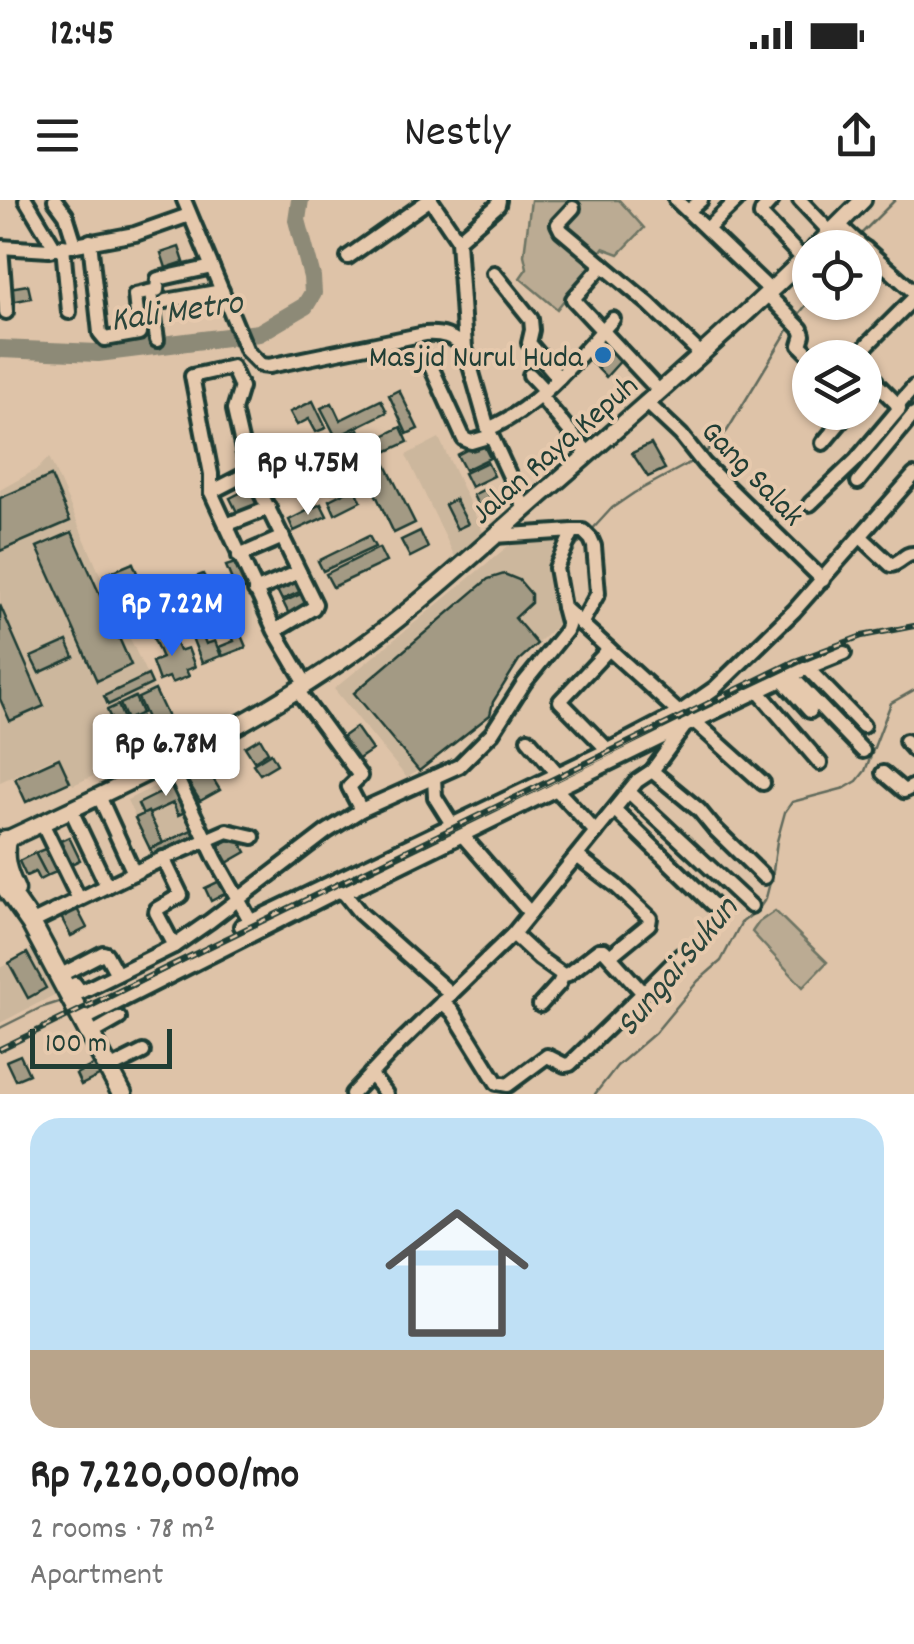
<!DOCTYPE html>
<meta charset="utf-8">
<style>
body{margin:0;font-family:Dekko,sans-serif;background:#f6f6f6;color:#222;height:100vh;display:flex;flex-direction:column;font-size:38px;white-space:nowrap}
*{box-sizing:border-box;margin:0}
p{font-size:32px;color:#767676}
.icon{flex:none;width:55px;height:55px;fill:none;stroke:currentColor;stroke-width:2;stroke-linecap:round;stroke-linejoin:round}
.map{position:relative;height:894px;overflow:hidden}
.sheet{display:flex;flex-direction:column;background:#fff;flex:1}
.sheet>*{flex:none}
.controls{position:absolute;left:792px;top:30px;display:grid;gap:20px}
.controls a{display:grid;place-items:center;width:90px;height:90px;border-radius:50%;background:#fff;box-shadow:0 2px 8px #0004;font-size:50px}
.scale{position:absolute;left:30px;bottom:25px;width:142px;box-sizing:border-box;padding-left:10px;border:5px solid #1f3d34;border-top:0;font-size:28px;line-height:35px;white-space:nowrap;color:#1f3d34;-webkit-text-stroke:8px #e6c9ad;paint-order:stroke}
.price{position:absolute;translate:-50% -85px;padding:0 22px;border-radius:10px;background:#fff;color:#222;font-size:32px;line-height:65px;filter:drop-shadow(0 2px 5px #0008)}
.price::after{content:'';position:absolute;left:50%;top:60px;width:30px;height:22px;margin-left:-15px;background:inherit;clip-path:polygon(0 0,100% 0,50% 100%)}
.price.on{background:#2563eb;color:#fff}
ul{padding:0;list-style:none}
li{display:grid;align-content:center;gap:20px;height:530px;padding:0 30px}
li+li{border-top:2px solid #e0e0e0}
li span{display:grid;place-items:center;height:310px;border-radius:30px;color:#555}
li>.icon{margin-inline-start:auto}
span .icon{width:180px;height:180px;fill:#fffc;stroke-width:1}
li b{font-size:42px}
.status{display:flex;justify-content:space-between;align-items:center;height:70px;padding:0 50px;background:#fff;direction:ltr}
.status svg{height:28px;fill:currentColor}
header{display:flex;justify-content:space-between;align-items:center;height:130px;padding:0 30px;background:#fff;font-size:45px;font-weight:600}
.map>svg:first-child{display:block}
</style>
<div class="status"><b>12:45</b><svg viewBox="0 0 49 12"><path d="M0 12V9h3v3zM5 12V6h3v6zM10 12V3h3v9zM15 12V0h3v12zM26 1h20v11H26zM47 4h2v5h-2z"/></svg></div>
<header><svg class="icon" aria-label="menu" viewBox="0 0 24 24"><path d="M4 6h16M4 12h16M4 18h16"/></svg>Nestly<svg class="icon" aria-label="share" viewBox="0 0 24 24"><path d="M12 15V3M7 8l5-5 5 5M5 13v7h14v-7"/></svg></header>
<div class="map">
<svg width="914" height="894" viewBox="0 0 914 894">
<rect width="100%" height="100%" fill="#dec3a8"/>
<filter id="ink" filterUnits="userSpaceOnUse"><feTurbulence type="fractalNoise" baseFrequency=".01" numOctaves="2"/><feDisplacementMap in="SourceGraphic" scale="20" xChannelSelector="R" yChannelSelector="G"/><feConvolveMatrix kernelMatrix="1 2 1 2 8 2 1 2 1" color-interpolation-filters="sRGB"/></filter>
<g filter="url(#ink)">
<!-- built -->
<g fill="#ccb79d">
<polygon points="439,238 483,332 455,357 406,255"/>
<polygon points="49,257 98,370 177,539 73,585 58,556 0,582 0,290 39,268"/>
<polygon points="553,335 561,346 563,420 519,460 492,503 490,515 437,558 407,578 334,489 513,342"/>
<polygon points="174,577 204,638 155,661 127,600"/>
<polygon points="34,749 58,793 0,823 0,768"/>
</g>
<!-- green -->
<g fill="#bbab93" stroke="#6d7464" stroke-width="2.5">
<polygon points="531,0 619,0 644,28 619,54 603,48 594,62 557,109 520,78 527,68 524,55"/>
<polygon points="775,711 827,762 803,787 752,732 759,722"/>
</g>
<g fill="none" stroke-linecap="round" stroke-linejoin="round">
<!-- stream -->
<g stroke="#616b5c" stroke-width="2.5">
<polyline points="858,37 895,0"/>
<polyline points="796,118 810,100"/>
<polyline points="704,254 727,231 791,125"/>
<polyline points="589,333 612,308 634,293 693,261"/>
<polyline points="569,355 583,338"/>
<polyline points="566,390 571,407"/>
<polyline points="0,828 40,808 62,801"/>
<polyline points="595,894 617,866 655,833 698,781 721,761 741,723 758,710 766,698 773,671 777,641 785,612 792,602 845,588 857,581 865,571 891,503 914,490"/>
</g>
<!-- river -->
<polyline stroke="#8d8a77" stroke-width="18" points="0,149 98,153 259,133 305,106 313,93 312,77 297,20 300,0"/>
</g>
<!-- building -->
<g fill="#a39a84" stroke="#1f3d34" stroke-width="2.5">
<polygon points="179,47 184,62 166,68 161,53"/>
<polygon points="28,85 31,98 11,102 9,88"/>
<polygon points="601,134 624,157 606,177 583,154"/>
<polygon points="399,190 418,229 407,234 389,195"/>
<polygon points="381,200 387,212 336,237 321,208 332,203 340,220"/>
<polygon points="313,201 326,228 316,232 309,219 297,225 290,212"/>
<polygon points="401,227 408,242 379,255 373,241"/>
<polygon points="359,229 373,257 356,265 342,237"/>
<polygon points="482,242 490,258 465,270 457,255"/>
<polygon points="651,244 665,269 648,277 632,253"/>
<polygon points="341,255 354,282 332,292 327,281 338,276 330,260"/>
<polygon points="304,259 314,278 319,275 323,284 309,291 304,282 307,281 298,262"/>
<polygon points="487,262 494,276 471,287 464,273"/>
<polygon points="386,265 415,323 394,333 367,276"/>
<polygon points="51,276 70,321 0,351 0,298"/>
<polygon points="355,287 361,301 335,314 329,300"/>
<polygon points="250,288 259,306 239,316 230,298"/>
<polygon points="485,289 495,309 483,315 473,295"/>
<polygon points="455,299 468,324 457,329 445,305"/>
<polygon points="321,304 327,316 294,331 289,320"/>
<polygon points="420,331 428,348 410,357 401,340"/>
<polygon points="72,332 131,465 97,481 37,347"/>
<polygon points="369,336 375,347 323,371 318,361"/>
<polygon points="379,348 386,362 333,387 326,374"/>
<polygon points="133,363 154,415 125,426 104,375"/>
<polygon points="235,363 246,388 237,392 226,366"/>
<polygon points="203,374 208,383 216,380 222,396 214,399 220,413 194,423 188,408 181,411 174,395 182,392 178,384"/>
<polygon points="504,374 519,380 531,394 531,403 515,418 537,444 519,460 493,502 490,515 419,571 354,493 488,379"/>
<polygon points="298,378 304,390 282,400 276,388"/>
<polygon points="305,392 311,404 289,414 283,402"/>
<polygon points="0,405 44,506 10,521 0,499"/>
<polygon points="235,421 246,447 223,456 219,447 234,441 227,424"/>
<polygon points="170,430 179,451 188,448 195,467 186,470 189,476 172,483 169,477 159,481 152,462 162,458 153,437"/>
<polygon points="201,431 206,444 215,441 221,456 202,463 191,435"/>
<polygon points="67,441 74,457 39,473 31,457"/>
<polygon points="148,475 152,484 108,505 104,496"/>
<polygon points="155,490 172,526 154,534 138,498"/>
<polygon points="135,497 142,513 127,520 120,504"/>
<polygon points="118,505 126,524 141,517 147,528 121,540 107,510"/>
<polygon points="356,527 372,550 354,562 338,540"/>
<polygon points="260,538 268,552 254,561 245,547"/>
<polygon points="271,553 277,564 260,574 253,564"/>
<polygon points="59,558 70,582 26,602 15,578"/>
<polygon points="207,569 220,590 200,601 187,580"/>
<polygon points="174,577 190,610 178,615 173,603 149,614 148,612 143,615 138,604 166,590 162,582"/>
<polygon points="148,612 163,643 150,649 135,618"/>
<polygon points="198,627 204,638 155,661 150,649"/>
<polygon points="237,636 246,652 225,664 216,647"/>
<polygon points="69,637 80,660 65,667 54,644"/>
<polygon points="52,646 63,669 47,676 35,653"/>
<polygon points="35,653 47,676 39,680 35,672 26,676 19,661"/>
<polygon points="222,680 228,692 211,701 205,688"/>
<polygon points="75,705 87,728 71,736 59,713"/>
<polygon points="27,753 46,788 28,798 9,763"/>
<polygon points="20,855 29,874 15,880 6,861"/>
<polygon points="95,864 101,875 81,885 76,874"/>
</g>
<g fill="none" stroke-linecap="round" stroke-linejoin="round">
<!-- minor casing -->
<g stroke="#1f3d34" stroke-width="20">
<g id="minor">
<polyline points="26,0 55,48"/>
<polyline points="55,0 66,15 75,44"/>
<path d="M184,0L247,151L261,165L269,166L425,134C442,133 453,136 465,148L488,229L525,309"/>
<polyline points="431,0 458,40 465,148"/>
<polyline points="676,0 771,91"/>
<polyline points="772,0 762,11 761,15 803,59"/>
<polyline points="800,0 831,33"/>
<polyline points="573,8 558,24 561,30 649,104 701,154"/>
<polyline points="688,11 701,0"/>
<polyline points="839,25 864,48"/>
<polyline points="707,29 737,0"/>
<polyline points="458,40 498,5 499,0"/>
<polyline points="90,41 100,133 105,139 139,133 135,95 157,90 158,79 212,67"/>
<polyline points="63,46 69,112"/>
<polyline points="0,47 49,50 135,34 189,15"/>
<polyline points="1,47 6,112"/>
<polyline points="865,48 914,92"/>
<polyline points="348,57 429,0"/>
<polyline points="603,65 573,99 659,191"/>
<polyline points="494,73 531,119 532,130 529,143 559,178"/>
<polyline points="151,92 157,140"/>
<polyline points="767,94 801,129 803,135 800,145 813,158"/>
<polyline points="166,101 222,91"/>
<polyline points="858,158 868,144 914,98"/>
<polyline points="428,160 464,239 471,242 491,236"/>
<polyline points="530,175 545,191"/>
<polyline points="865,194 876,181"/>
<polyline points="540,196 589,254"/>
<polyline points="646,202 681,235 704,264 823,380"/>
<polyline points="898,205 914,187"/>
<path d="M488,229C540,207 576,159 613,119"/>
<polyline points="823,243 849,212"/>
<polyline points="858,282 914,214"/>
<polyline points="211,292 250,272"/>
<polyline points="810,304 856,260 899,209 896,203 865,172"/>
<polyline points="226,325 269,308"/>
<polyline points="573,331 583,331 591,339 594,346 598,393 581,424"/>
<polyline points="495,336 573,331 556,368 563,407 679,513"/>
<path d="M861,337L891,365C901,363 905,353 914,354"/>
<polyline points="239,356 283,337"/>
<polyline points="255,391 299,372"/>
<polyline points="275,431 313,408 315,404 246,263 234,210 241,187 232,167 192,176 211,274 211,292 275,431 306,484"/>
<polyline points="609,449 560,501 608,550 679,513 715,488 794,411 914,275"/>
<polyline points="807,468 863,526"/>
<polyline points="791,476 863,551"/>
<polyline points="783,481 810,511"/>
<polyline points="297,490 360,576 349,587 361,610"/>
<polyline points="759,492 820,563"/>
<polyline points="694,521 763,583"/>
<polyline points="528,539 558,574"/>
<polyline points="906,541 914,550"/>
<polyline points="169,562 216,660 251,722"/>
<polyline points="652,571 699,610 713,627 764,677"/>
<polyline points="883,573 904,591 914,586"/>
<polyline points="434,577 435,597 452,624"/>
<polyline points="556,589 596,632"/>
<polyline points="629,592 751,706"/>
<polyline points="99,596 134,673"/>
<polyline points="71,610 107,686"/>
<polyline points="615,610 712,704"/>
<polyline points="42,623 79,699"/>
<polyline points="463,636 530,713"/>
<polyline points="577,656 616,686 650,718 649,724 610,756"/>
<polyline points="163,658 181,695 157,709 156,712 174,746"/>
<polyline points="344,693 360,713 451,794"/>
<polyline points="31,723 158,661 227,631 253,637"/>
<polyline points="241,726 608,550"/>
<polyline points="513,734 539,758 563,775 568,774 599,750 604,750 643,793 681,755"/>
<polyline points="59,776 103,753 106,754 117,774"/>
<polyline points="67,789 75,784 81,792 174,746 210,721 326,632 361,610 459,566 492,533 524,483 566,431 568,426 563,407"/>
<polyline points="442,802 453,812 497,883 508,885 547,856 565,865 570,864 643,793"/>
<polyline points="540,805 559,784 563,775"/>
<polyline points="83,820 338,691 344,693 681,528"/>
<polyline points="91,834 119,818"/>
<polyline points="109,869 143,852"/>
<polyline points="370,874 386,894"/>
<polyline points="352,894 401,842 513,734 637,581 652,571 685,526 807,468 844,453"/>
</g>
</g>
<!-- major casing -->
<g stroke="#1f3d34" stroke-width="22">
<g id="major">
<polyline points="815,48 863,0"/>
<path d="M6,640C115,589 227,538 328,470C404,420 471,357 539,297C631,217 723,137 810,53"/>
</g>
</g>
<!-- highway casing -->
<g stroke="#1f3d34" stroke-width="25">
<g id="highway">
<path d="M6,640C2,659 7,673 15,690"/>
<polyline points="0,679 31,723 122,894"/>
</g>
</g>
<!-- minor -->
<use href="#minor" stroke="#e6c9ad" stroke-width="12"/>
<!-- major -->
<use href="#major" stroke="#e6c9ad" stroke-width="15"/>
<!-- highway -->
<use href="#highway" stroke="#e6c9ad" stroke-width="18"/>
<!-- rail casing -->
<g stroke="#1f3d34" stroke-width="6">
<polyline id="rail" points="0,849 795,461 862,436 914,426"/>
</g>
<!-- rail -->
<use href="#rail" stroke="#e6c9ad" stroke-width="2.5" stroke-dasharray="8" stroke-linecap="butt"/>
</g>
</g>
<!-- markers -->
<circle fill="#1f6fb2" stroke="#e6c9ad" stroke-width="4" cx="603" cy="155" r="10"/>
<g text-anchor="middle" stroke-width="8" stroke-linejoin="round" paint-order="stroke">
<!-- poi labels -->
<g font-size="32" fill="#1f3d34" stroke="#e6c9ad" text-anchor="end">
<text x="583" y="166">Masjid Nurul Huda</text>
</g>
<!-- street labels -->
<g font-size="32" fill="#1f3d34" stroke="#e6c9ad">
<text transform="translate(553 248) rotate(-41)" y="11">Jalan Raya Kepuh</text>
<text transform="translate(754 272) rotate(46)" y="11">Gang Salak</text>
</g>
<!-- water labels -->
<g font-size="35" font-style="italic" fill="#2a453b" stroke="#e6c9ad">
<text transform="translate(176 109) rotate(-8)" y="12">Kali Metro</text>
<text transform="translate(675 765) rotate(-50)" y="12">Sungai Sukun</text>
</g>
</g>
</svg>
<div class="controls">
<a><svg class="icon" aria-label="locate" viewBox="0 0 24 24"><circle cx="12" cy="12" r="6"/><path d="M12 2v4M12 18v4M2 12h4M18 12h4"/></svg></a>
<a><svg class="icon" aria-label="layers" viewBox="0 0 24 24"><path d="M12 4l9 5-9 5-9-5zM3 14l9 5 9-5"/></svg></a>
</div>
<div class="scale">100 m</div>
<b class="price" style="left:308px;top:318px">Rp 4.75M</b>
<b class="price on" style="left:172px;top:459px">Rp 7.22M</b>
<b class="price" style="left:166px;top:599px">Rp 6.78M</b>
</div>
<section class="sheet">
<ul>
<li><span style="background:linear-gradient(#bfe0f5 75%,#b9a48a 0)"><svg class="icon" aria-label="home" viewBox="0 0 24 24"><path d="M3 11l9-7 9 7M6 9v11h12V9"/></svg></span><div><b>Rp 7,220,000/mo</b><p>2 rooms · 78 m²</p><p>Apartment</p></div></li>
</ul>
</section>
